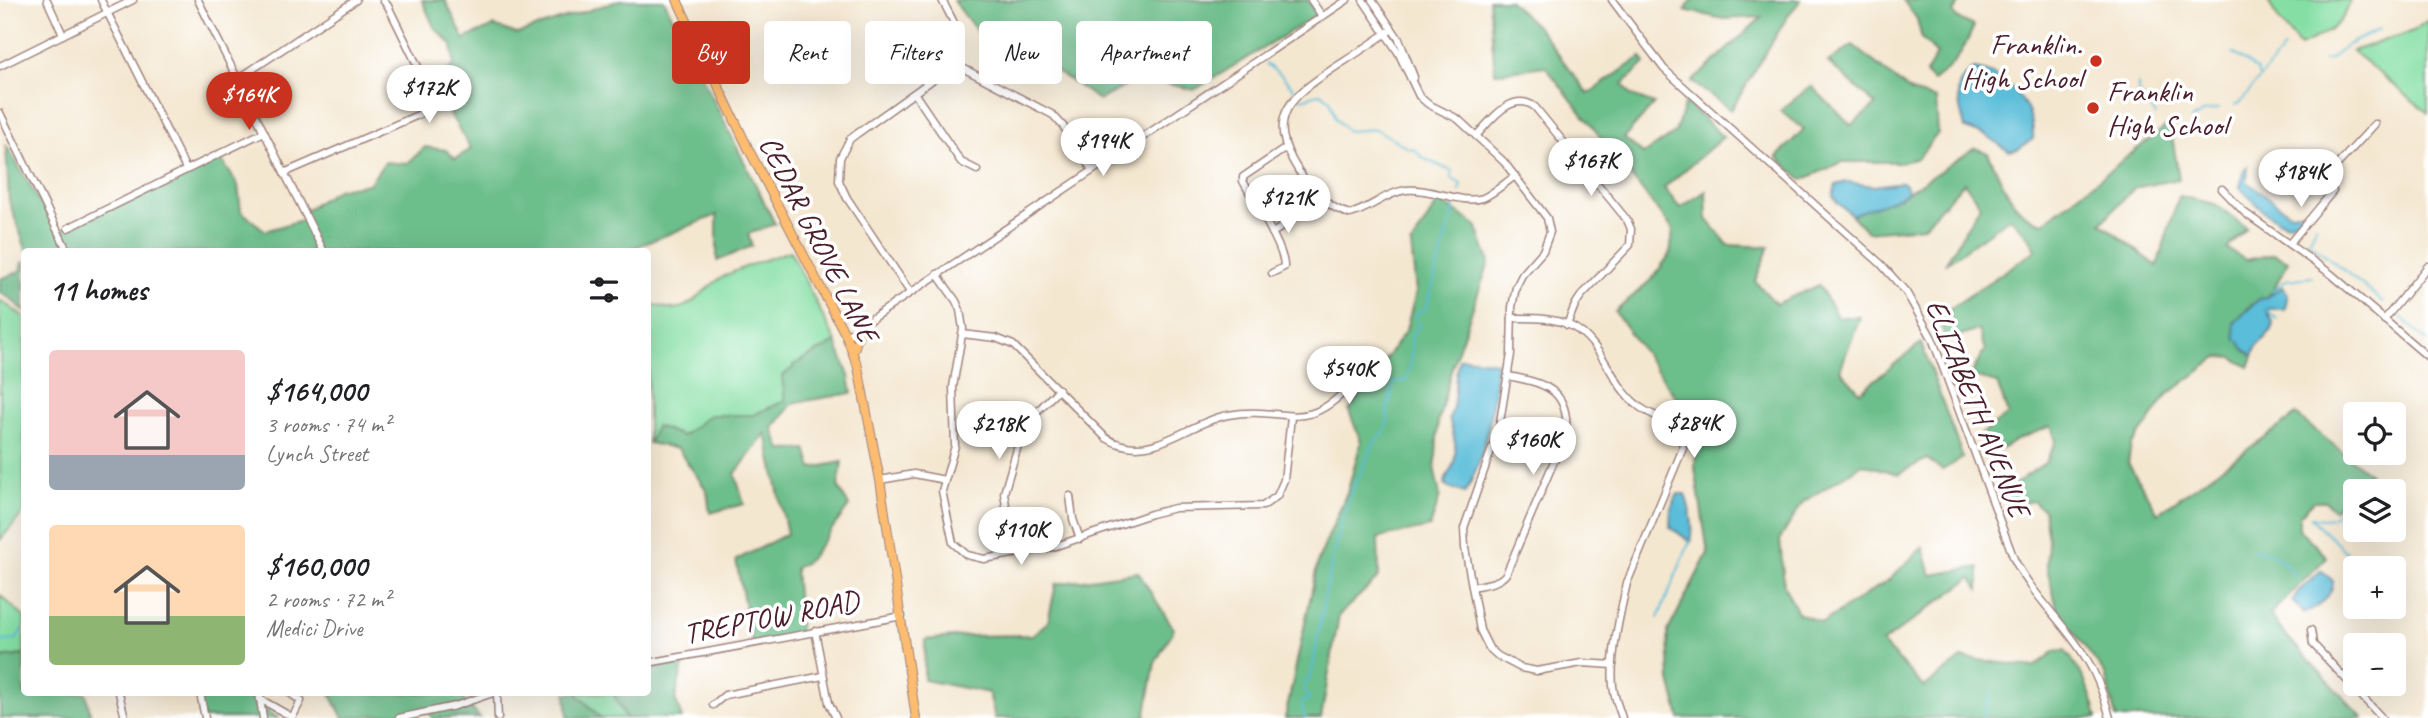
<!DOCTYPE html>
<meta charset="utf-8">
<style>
body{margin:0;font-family:Caveat,sans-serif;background:#f2f2f2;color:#202124;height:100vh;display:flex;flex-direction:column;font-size:26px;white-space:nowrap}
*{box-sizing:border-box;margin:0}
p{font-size:23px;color:#757577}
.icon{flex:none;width:38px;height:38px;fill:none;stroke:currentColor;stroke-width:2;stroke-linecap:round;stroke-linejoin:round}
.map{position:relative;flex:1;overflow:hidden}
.panel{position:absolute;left:21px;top:248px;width:630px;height:448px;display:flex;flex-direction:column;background:#fff;border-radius:7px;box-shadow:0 7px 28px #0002}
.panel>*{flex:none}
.top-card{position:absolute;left:672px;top:21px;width:665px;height:63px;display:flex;gap:14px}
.fabs{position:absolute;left:2343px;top:402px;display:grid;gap:14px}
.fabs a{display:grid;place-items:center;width:63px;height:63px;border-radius:7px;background:#fff;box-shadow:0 7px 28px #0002;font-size:35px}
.price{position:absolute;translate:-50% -60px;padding:0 16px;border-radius:24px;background:#fff;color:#222;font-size:23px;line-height:46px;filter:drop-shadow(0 2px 4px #0008)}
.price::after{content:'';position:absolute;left:50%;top:42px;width:21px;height:16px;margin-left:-10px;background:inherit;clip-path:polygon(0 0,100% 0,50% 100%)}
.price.on{background:#c8321e;color:#fff}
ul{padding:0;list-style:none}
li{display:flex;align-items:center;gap:21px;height:175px;padding:0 28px}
li span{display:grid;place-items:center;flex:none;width:196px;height:140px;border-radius:7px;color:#555}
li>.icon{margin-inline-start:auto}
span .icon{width:84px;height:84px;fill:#fffc;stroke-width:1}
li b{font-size:30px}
h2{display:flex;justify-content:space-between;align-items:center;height:84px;padding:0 28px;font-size:30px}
.chip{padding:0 24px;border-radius:7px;background:#fff;box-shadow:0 7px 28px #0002;font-size:24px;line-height:63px}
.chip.on{background:#c8321e;color:#fff}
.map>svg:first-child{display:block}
</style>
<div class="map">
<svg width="2428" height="718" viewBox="0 0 2428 718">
<rect width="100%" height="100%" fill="#fff"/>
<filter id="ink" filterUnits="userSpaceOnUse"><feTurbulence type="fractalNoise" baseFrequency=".0143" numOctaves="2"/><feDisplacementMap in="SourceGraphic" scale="14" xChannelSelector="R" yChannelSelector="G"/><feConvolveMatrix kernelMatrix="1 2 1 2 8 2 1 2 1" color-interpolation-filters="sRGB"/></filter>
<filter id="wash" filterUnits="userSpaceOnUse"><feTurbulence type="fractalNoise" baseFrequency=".00686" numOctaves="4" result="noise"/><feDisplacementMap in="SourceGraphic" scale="28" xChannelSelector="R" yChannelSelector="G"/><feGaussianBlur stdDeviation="1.57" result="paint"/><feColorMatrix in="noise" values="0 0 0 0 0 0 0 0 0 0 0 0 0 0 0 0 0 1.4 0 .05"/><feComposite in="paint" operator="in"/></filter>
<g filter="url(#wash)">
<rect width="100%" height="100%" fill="#f4e7d0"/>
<!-- green -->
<g fill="#85dfa4" stroke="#687f68" stroke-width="2">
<path d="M2267,0H2350C2345,27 2322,35 2300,46L2281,23Z"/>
<polygon points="2428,20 2428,113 2352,51 2413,31"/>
<path d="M790,251L836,342L793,365V368L782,376L785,401L753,415H710L682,436L657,426L648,444V307L653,304C690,320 696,292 723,277C743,266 768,259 790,251Z"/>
<polygon points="0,300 24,317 24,512 0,540"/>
<polygon points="0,595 24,617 24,655 0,658"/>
<polygon points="576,693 613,693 626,718 601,718"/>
</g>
<!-- forest -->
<g fill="#6cbe8a" stroke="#5b6e5a" stroke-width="2">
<polygon points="422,0 445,0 464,39 494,26 517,34 620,0 664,0 775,224 748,234 752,246 717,261 717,215 623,252 27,252 9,201 6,145 58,232 219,156 238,185 241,211 265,231 305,219 303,212 338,189 369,184 385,162 407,164 425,147 446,150 455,159 471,149 432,84 454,65 452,45 434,27"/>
<polygon points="953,0 1308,0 1318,15 1194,90 1141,78 1099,100 1035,57 979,34"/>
<path d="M1489,0H1509L1541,31L1588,94L1641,57L1645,63L1623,84L1632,96L1654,104L1624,138L1643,154L1675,133L1685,102L1723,137L1664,188L1680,208L1706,191L1707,219L1728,245L1769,247L1755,281L1776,304L1819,285L1837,317H1860L1840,370L1860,392L1921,343L1963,458L1942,470L1927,459L1898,474L1863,464L1803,502L1780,539L1784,586L1798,613L1822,623L1890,579L1923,547L1931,575L1979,567V589L1971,578L1882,643L1924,687L1962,658L2034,667L2054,652L2065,650C2081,670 2092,693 2097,718H1680L1670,681L1668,631L1708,553L1695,468L1697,427L1615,312L1652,279L1670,254L1673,230L1545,66L1495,73Z"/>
<polygon points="1692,0 1801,0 1789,14 1731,110 1692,82 1762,17 1723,19 1685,10"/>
<path d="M1903,0H1961L1953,13L1957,18L1974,26C1962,53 1957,63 1933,81L1926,74L1937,54L1922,39L1917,19Z"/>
<polygon points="1853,45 1911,92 1936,99 1938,133 1918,158 1902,162 1842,162 1802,180 1777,157 1804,129 1780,111 1811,86 1851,125 1876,105 1828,62"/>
<path d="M2170,123L2179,179L2134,188L2101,223L2157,266L2179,196L2215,204L2247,228L2227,249L2246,260L2274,254L2288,261L2273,291L2265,298L2250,306L2234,323L2245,350L2253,356L2249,367L2233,358L2218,357L2167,395L2150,421L2131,445L2128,463L2158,513L2296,415L2370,474L2334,510L2325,501H2314L2299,516V529L2327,557L2270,614L2282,631L2363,718H2116L2105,674L2058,611L2047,569L2048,540L2044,510L2033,501L2008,506L2002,493L2046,462L2056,441L2051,426L2019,439L1987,457L1980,435L2008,414L1997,383L1970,376L1985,350L1978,330L1946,341L1938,317L2036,250L2031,240L2010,217L1945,264L1980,205L1964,182L1923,227L1867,232L1852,215L1875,205L1900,197L1975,148L1988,153C2001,178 2012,217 2043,223Z"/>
<polygon points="1439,201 1476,225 1489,262 1452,367 1438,422 1435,472 1440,496 1430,527 1378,538 1379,577 1339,615 1321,718 1285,718 1318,561 1348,490 1361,442 1349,411 1406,330 1416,292 1411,245"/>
<polygon points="24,261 24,311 10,298 0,293 0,279 19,272"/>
<polygon points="836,342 849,376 852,393 793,403 773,428 781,450 806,449 812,468 842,462 838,486 849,506 809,560 795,568 800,635 752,643 736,560 787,534 766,433 735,474 744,504 710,513 707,491 678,449 649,443 656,426 682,436 710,415 753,415 785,401 782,376 793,368 793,365"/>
<polygon points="1138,572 1174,629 1155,663 1145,718 995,718 989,693 924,680 925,640 964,636 1032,635 1048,622 1056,584"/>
<polygon points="24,655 24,693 86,693 91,718 0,718 0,658"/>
<polygon points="684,662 675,699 682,718 626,718 613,693 648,693 648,671"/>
<polygon points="198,693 241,693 278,718 203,718"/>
<polygon points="330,693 458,693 480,718 432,718 429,711 343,718"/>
<polygon points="566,693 576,693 601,718 568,718"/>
</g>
<!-- water -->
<g fill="#5abdd9" stroke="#526e82" stroke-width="2">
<path d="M1973,69C2006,72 2035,106 2033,139L2018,149L2009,151L1985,135L1965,128C1960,104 1949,85 1973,69Z"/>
<path d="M2248,166L2247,182L2290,213L2309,211C2304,218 2296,218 2289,224C2269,220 2254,202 2240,187L2244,171Z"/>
<path d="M1846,182L1873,186L1903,182L1906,185L1908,191C1895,202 1869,207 1852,215L1837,202L1833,196L1836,185Z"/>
<polygon points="2282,287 2288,294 2285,309 2266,309 2273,322 2272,330 2257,346 2253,356 2242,347 2240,341 2236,340 2234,323 2259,299 2265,298"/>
<path d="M1465,358C1475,360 1488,359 1497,363C1493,406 1487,454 1465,493L1445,486C1444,477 1450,474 1453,465C1459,450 1453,433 1449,418C1457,406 1453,377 1459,359Z"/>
<path d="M1678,494H1685C1690,509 1695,527 1691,542L1670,527L1671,508Z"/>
<path d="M2321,570L2333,581C2334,594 2317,610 2304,613L2292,601L2298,592Z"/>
</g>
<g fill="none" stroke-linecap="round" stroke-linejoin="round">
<!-- stream -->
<g stroke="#5abdd9" stroke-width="2">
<polyline points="2233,53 2257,70 2259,77"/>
<polyline points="2324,60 2330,59 2347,45 2380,29"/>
<polyline points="1266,64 1281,75 1294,89"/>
<polyline points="2138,85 2138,92 2156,115"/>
<polyline points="1301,98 1302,99 1321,93 1330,100 1336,119 1348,131 1376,129 1408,148 1414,149 1423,158 1453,172 1451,178 1461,184 1459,191"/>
<polyline points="2235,105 2240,103 2284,48"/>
<polyline points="2191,120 2204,112 2218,109"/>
<polyline points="2316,225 2308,241 2383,302"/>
<polyline points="2273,291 2286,280 2312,277"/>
<polyline points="2266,309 2278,320"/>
<polyline points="2400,316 2428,342"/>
<path d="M2311,517C2336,524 2339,512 2355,495"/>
<polyline points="2311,518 2347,553"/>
<path d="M2253,550C2276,553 2282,560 2297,577"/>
<polyline points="1658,618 1690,541"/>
<polyline points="0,642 17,639 22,629"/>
<path d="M1305,718L1301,706L1302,701H1308L1309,697L1303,686L1309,679L1312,671L1326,589L1341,523L1352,490L1376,440L1384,433L1388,422L1387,411L1394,382H1404C1414,366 1410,351 1412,333L1419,327L1416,314L1426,308L1456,202"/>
<polyline points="1983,718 1992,692"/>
</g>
</g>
</g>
<g filter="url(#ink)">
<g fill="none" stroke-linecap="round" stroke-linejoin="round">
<!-- minor casing -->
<g stroke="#9f837e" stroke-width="9">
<g id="minor">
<polyline points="47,0 63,35"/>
<polyline points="101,0 186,169"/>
<polyline points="198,0 324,252"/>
<polyline points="1311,0 1322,16"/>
<polyline points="1363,0 1398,52 1419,96 1428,104 1458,119 1504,162 1547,218 1550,232 1543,251 1522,275 1516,287 1512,307 1511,354 1499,428 1464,528 1465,548 1480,630 1489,648 1498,656 1521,668 1537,671 1582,663 1613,665"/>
<polyline points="1372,0 1399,39 1414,77"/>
<path d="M1612,0L1664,69L1881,264L1906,292L1932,338L2014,559C2032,594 2061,620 2082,652C2096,672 2104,695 2110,718"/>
<path d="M1392,29C1373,43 1354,55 1334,68C1291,97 1264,116 1298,170C1309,188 1329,209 1350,214C1370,209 1385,193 1406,190C1430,187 1462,205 1483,198C1494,193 1505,183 1515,176"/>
<polyline points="953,63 1053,115 1063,126 1092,170"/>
<polyline points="0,66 133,0"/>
<polyline points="238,79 356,0"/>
<polyline points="915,94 961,162 977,170"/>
<polyline points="0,113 68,252"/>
<path d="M1476,136C1491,120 1512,90 1535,107L1627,220L1631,229L1630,245L1581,296L1575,305L1567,325"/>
<path d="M284,173L418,115C430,107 432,98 427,85L388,6L383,0"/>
<polyline points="2222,189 2245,213 2331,274 2428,357"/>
<polyline points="68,228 264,132"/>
<polyline points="1272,233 1279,229 1314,190"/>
<polyline points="2289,244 2333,191 2325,178 2375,124"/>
<path d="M1272,273L1284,267C1285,248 1253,200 1243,181V177L1286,148"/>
<polyline points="937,274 956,301 960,310 963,329 953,387 955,446 942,491 953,543 967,555 984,559 1053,547 1151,514 1175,508 1263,506 1277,496 1284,480 1291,417"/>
<path d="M910,292L847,198L839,181L840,158L850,139L858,133L949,68C967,38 957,29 942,0"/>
<path d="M1512,318C1531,318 1553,317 1571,326C1602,341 1610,382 1636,404C1657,423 1680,414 1683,448L1627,583C1620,614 1610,656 1613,686C1614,697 1619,708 1622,718"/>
<polyline points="2384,320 2428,266"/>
<path d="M962,334L996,338L1013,345L1106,438C1151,465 1185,423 1228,415C1286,404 1302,438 1352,384C1362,373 1368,368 1368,353"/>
<polyline points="846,336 1347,0"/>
<polyline points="880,480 914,474 945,480"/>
<polyline points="1070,496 1073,519 1080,539"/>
<polyline points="1014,554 1004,493 1024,425 1059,389"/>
<path d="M1472,587C1484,584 1498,584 1506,574L1566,433C1570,389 1544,383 1508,376"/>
<polyline points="2311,630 2313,644 2382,718"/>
<polyline points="815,631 829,703 836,718"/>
<polyline points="648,663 902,616"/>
<polyline points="119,693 125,718"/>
<polyline points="200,693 205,718"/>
<polyline points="259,693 263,718"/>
<polyline points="497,693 498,718"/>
<polyline points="260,699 290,716 293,716 301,701 290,693"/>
<polyline points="713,705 725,695 823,676"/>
<polyline points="399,718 455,706 493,693"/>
</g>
</g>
<!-- major casing -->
<g stroke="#9f837e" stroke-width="10">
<g id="major">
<polyline points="677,0 750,152 846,336 858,367 880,480 916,718"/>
<polyline points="854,350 860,330 868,321"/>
</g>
</g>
<!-- minor -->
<use href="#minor" stroke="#fff" stroke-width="6"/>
<!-- major -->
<use href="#major" stroke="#fdbc6f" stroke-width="8"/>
</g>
</g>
<!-- markers -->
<g fill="#c8321e" stroke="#fff" stroke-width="2.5">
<circle cx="2096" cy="61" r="7"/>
<circle cx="2093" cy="108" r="7"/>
</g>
<g text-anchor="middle" stroke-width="7" stroke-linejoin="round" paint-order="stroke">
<!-- poi labels -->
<g font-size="30" fill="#4a1f2b" stroke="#fff" text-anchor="end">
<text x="2082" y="54">Franklin.<tspan x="2082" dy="34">High School</tspan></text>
<text x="2107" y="101" text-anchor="start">Franklin<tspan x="2107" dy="34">High School</tspan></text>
</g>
<!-- street labels -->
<g font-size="30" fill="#4a1f2b" stroke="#fff">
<text transform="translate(819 239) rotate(63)" y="10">CEDAR GROVE LANE</text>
<text transform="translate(1978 408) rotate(68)" y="10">ELIZABETH AVENUE</text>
<text transform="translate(771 617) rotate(-11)" y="10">TREPTOW ROAD</text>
</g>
</g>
</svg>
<div class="fabs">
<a><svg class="icon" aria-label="locate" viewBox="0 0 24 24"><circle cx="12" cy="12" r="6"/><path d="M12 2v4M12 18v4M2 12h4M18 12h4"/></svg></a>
<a><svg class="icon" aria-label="layers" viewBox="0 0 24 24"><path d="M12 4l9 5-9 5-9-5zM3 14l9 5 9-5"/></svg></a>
<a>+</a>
<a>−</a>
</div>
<b class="price" style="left:429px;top:125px">$172K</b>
<b class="price on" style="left:249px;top:132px">$164K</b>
<b class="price" style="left:1103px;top:178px">$194K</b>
<b class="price" style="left:1591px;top:198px">$167K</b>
<b class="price" style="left:2301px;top:209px">$184K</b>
<b class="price" style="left:1288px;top:235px">$121K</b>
<b class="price" style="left:1349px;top:406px">$540K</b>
<b class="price" style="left:1694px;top:460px">$284K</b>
<b class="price" style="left:999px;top:461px">$218K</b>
<b class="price" style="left:1533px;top:477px">$160K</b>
<b class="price" style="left:1021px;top:567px">$110K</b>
<div class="top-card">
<a class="chip on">Buy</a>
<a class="chip">Rent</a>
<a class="chip">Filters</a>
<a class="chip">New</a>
<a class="chip">Apartment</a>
</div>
<section class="panel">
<h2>11 homes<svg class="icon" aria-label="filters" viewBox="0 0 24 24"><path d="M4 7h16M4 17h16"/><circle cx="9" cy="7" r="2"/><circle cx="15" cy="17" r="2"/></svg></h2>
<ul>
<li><span style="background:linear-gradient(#f6c9c9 75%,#9aa5b1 0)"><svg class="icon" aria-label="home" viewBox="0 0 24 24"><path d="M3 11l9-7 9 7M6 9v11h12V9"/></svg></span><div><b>$164,000</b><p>3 rooms · 74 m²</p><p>Lynch Street</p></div></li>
<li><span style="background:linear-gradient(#ffd9b3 65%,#8fb573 0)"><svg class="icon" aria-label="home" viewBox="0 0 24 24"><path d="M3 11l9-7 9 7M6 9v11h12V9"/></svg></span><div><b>$160,000</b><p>2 rooms · 72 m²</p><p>Medici Drive</p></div></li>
</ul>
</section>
</div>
